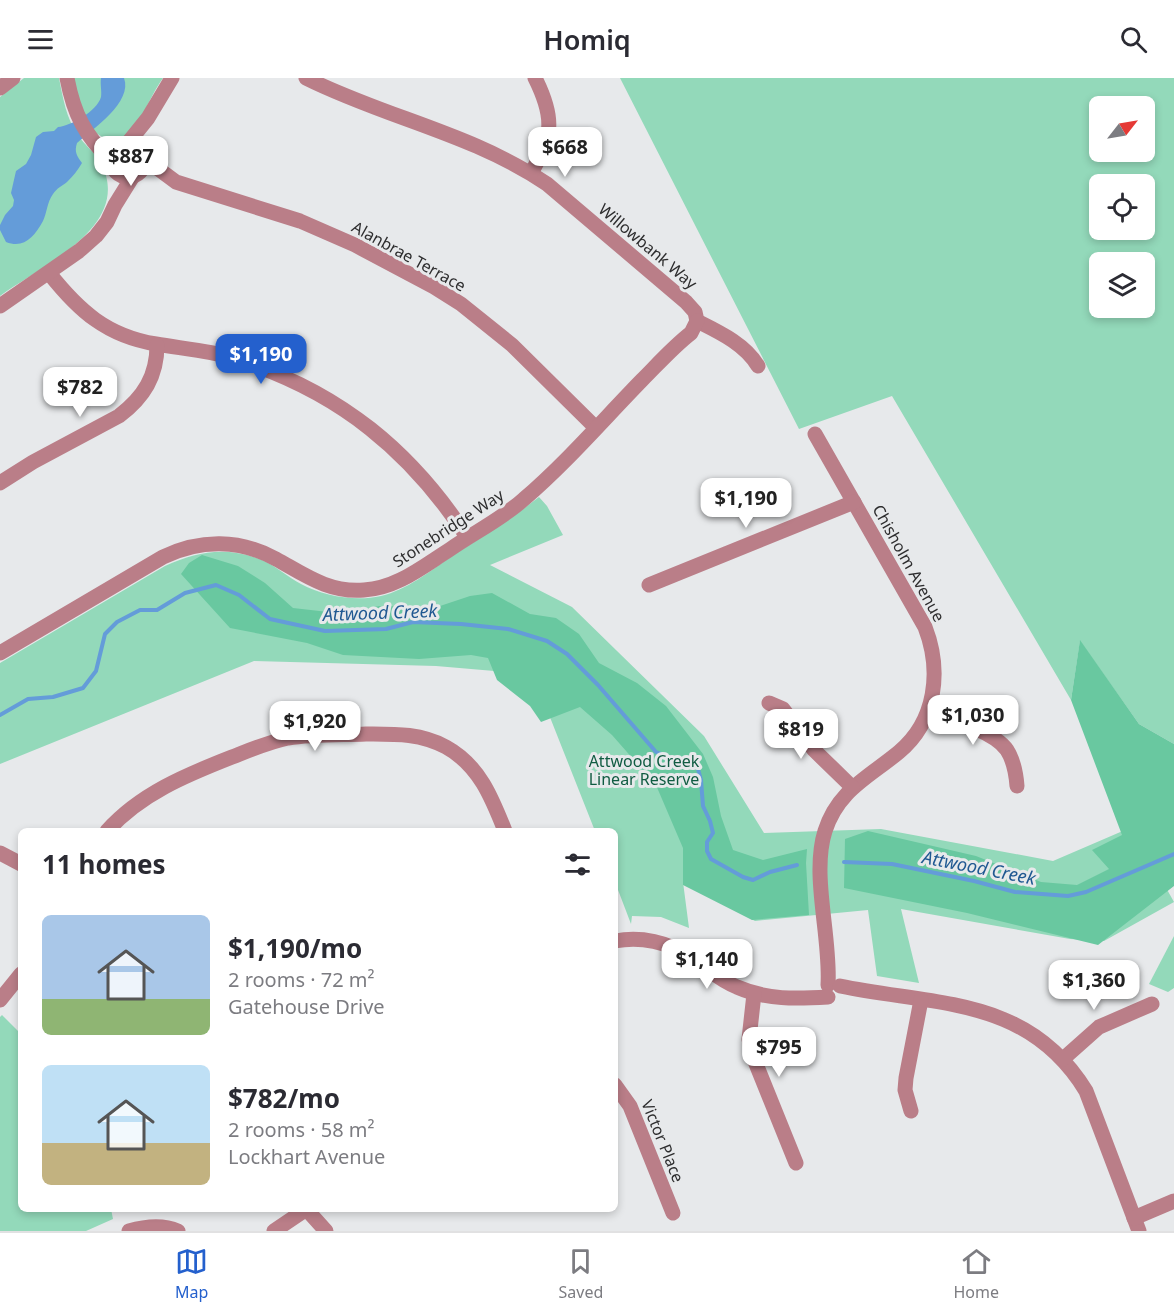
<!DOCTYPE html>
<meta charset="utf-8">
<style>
body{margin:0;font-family:"Noto Sans",sans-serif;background:#f2f2f3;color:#2b2b33;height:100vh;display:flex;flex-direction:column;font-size:22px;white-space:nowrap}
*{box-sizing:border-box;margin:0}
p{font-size:20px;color:#7c7c81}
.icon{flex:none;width:33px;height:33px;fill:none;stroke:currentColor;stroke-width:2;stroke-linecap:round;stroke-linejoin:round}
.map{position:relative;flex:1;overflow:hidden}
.drawer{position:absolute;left:18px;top:750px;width:600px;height:384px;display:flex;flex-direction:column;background:#fff;border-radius:9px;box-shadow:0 3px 9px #0003}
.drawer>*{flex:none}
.needle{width:39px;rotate:59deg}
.controls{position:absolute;left:1089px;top:18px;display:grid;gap:12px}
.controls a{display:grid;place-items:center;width:66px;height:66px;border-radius:9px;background:#fff;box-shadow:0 3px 9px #0003;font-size:30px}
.price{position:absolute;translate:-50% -51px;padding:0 14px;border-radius:12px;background:#fff;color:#222;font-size:20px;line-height:39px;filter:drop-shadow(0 2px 3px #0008)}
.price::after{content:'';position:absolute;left:50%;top:36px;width:18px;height:14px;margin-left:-9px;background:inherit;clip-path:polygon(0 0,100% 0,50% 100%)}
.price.on{background:#2460cd;color:#fff}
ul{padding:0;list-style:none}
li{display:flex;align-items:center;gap:18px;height:150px;padding:0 24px}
li span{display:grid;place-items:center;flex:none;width:168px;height:120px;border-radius:9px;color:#555}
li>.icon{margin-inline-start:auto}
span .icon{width:72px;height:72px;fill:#fffc;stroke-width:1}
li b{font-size:26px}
h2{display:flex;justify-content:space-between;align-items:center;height:72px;padding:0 24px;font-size:26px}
header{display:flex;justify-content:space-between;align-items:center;height:78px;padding:0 24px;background:#fff;font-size:27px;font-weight:600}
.tab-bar{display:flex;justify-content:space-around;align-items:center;height:84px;border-top:2px solid #e1e1e2;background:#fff;font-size:16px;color:#7c7c81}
.tab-bar a{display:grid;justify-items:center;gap:3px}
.tab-bar .on{color:#2460cd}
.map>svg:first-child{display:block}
</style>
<header><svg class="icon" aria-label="menu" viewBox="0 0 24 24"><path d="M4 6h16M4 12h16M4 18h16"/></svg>Homiq<svg class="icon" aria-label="search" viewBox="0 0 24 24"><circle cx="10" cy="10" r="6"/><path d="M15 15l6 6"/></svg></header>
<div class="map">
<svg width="1174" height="1153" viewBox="0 0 1174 1153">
<rect width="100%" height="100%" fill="#e7e9eb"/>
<!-- green -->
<g fill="#93d9ba" fill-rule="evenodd">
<path d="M24,0H59C63,20 66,40 78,57C84,67 95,74 101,85C134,149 40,188 0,218V19Z"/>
<path d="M73,0H163C147,22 142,49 118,64C82,58 81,29 73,0Z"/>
<path d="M620,0H1174V666L1139,646L1080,563L1071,622L892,318L799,351ZM1100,28H1144V74H1100ZM1100,106H1144V152H1100ZM1100,184H1144V230H1100Z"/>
<path d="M539,419L547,428L563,457L490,487L572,529L704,658L764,755L881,751L1053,783L1132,749L1174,824L1104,863L1070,861L901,831L919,905L877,898L868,832L755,843L683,804L689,850L661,839L632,838L631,846L615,804V753H595L540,614L506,594L436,588L254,583L0,686V585L165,488C199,473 226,468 262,482C276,488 288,499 301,506C324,518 355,524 381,518C407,512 430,493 452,478C482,459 511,441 539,419Z"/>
<polygon points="1174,858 1174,910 1168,914 1149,906"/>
<polygon points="2,937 21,956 21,1131 111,1131 113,1141 86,1153 0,1153 0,939"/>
</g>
<!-- forest -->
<g fill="#69c8a0">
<polygon points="202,477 238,488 265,505 293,530 337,535 380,528 437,529 470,518 492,515 530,536 556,540 579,556 599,585 637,605 666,628 703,676 713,699 721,738 733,772 763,782 807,771 806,785 809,837 752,842 683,807 683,770 656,707 612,657 580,629 541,644 530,628 497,602 488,580 471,577 419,581 343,577 307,565 230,550 181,496 189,485"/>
<polygon points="1080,562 1139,646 1174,666 1174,808 1098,867 967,835 844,810 845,761 868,753 976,778 1041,804 1077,807 1109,791 1092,772 1122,757 1071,622"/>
</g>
<!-- water -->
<path fill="#649cd9" d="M101,0H124C133,24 93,51 77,65C74,74 77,78 82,85C78,92 73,98 67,104C62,108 57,110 53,116C47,124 47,135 43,143C34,159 24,171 6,164L0,152V147L5,137L13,128L14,122L11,115L16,93L26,86L31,77L36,59L43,54L54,53L58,49C71,48 97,33 101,19C102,14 100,6 101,0Z"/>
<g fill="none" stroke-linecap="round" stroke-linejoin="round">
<!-- stream -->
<g stroke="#649cd9" stroke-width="4">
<polyline points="0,637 28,621 53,619 83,610 96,593 105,556 117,544 140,532 157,532 185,515 216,507 239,517 270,541 325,553 386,551 413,544 461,546 508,551 547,563 567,576 598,607 656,674 674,681 687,683 695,686 698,691 701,702 703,728 710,743 713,755 707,764 707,773 711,781 743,799 753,802 770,794 797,787"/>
<polyline points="844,784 892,786 974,803 1015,814 1068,818 1086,814 1174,776"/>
</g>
<!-- minor -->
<g stroke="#ba7e88" stroke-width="15">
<path d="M67,0C74,37 85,57 111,83"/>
<path d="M306,0C386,40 471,55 547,106L686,224L695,234L697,243C719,254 745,266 758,288"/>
<polyline points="0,10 13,0"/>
<circle cx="128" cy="82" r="17"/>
<polyline points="127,66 148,40 172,0"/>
<polyline points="145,81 176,104 300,143 355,167 434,209 461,226 512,267 595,349"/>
<path d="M531,95C553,58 555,40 535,0"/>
<path d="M49,195C79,233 107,258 156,266C185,271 214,273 242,283C340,315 411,373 467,459"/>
<polyline points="0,228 79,173 96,158 107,144 115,127 133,98"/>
<path d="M815,356L925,549C942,593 936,643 899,674C869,699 838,712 825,753C811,797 831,859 828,907"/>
<path d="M0,405L33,384L119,338C144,319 157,298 157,267"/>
<polyline points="649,507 854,424"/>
<path d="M0,575L163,479C200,461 240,461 276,481C305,497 329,515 364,512C397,510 422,489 449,472C473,455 502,441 524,421C566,385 603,342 642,302C658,286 673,269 691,255L697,243"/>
<polyline points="769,625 783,631 814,672 852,709"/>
<path d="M928,634C950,641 994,653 1007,672C1014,683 1016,695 1017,708"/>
<path d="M107,753C140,716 186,697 232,679C250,672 269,664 288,660C313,656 340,657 366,656C394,656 420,655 446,669C479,687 492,720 505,753"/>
<polyline points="0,775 21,786"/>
<path d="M615,863C641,858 668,864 690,879C706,889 719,902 737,909C767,922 796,921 828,919"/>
<path d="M840,908C936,928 1028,918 1086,1013L1139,1153"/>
<polyline points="754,916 749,961 752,976 796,1085"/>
<polyline points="0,922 21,896"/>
<polyline points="1063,981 1099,949 1152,926"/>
<polyline points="615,1007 630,1028 673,1135"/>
<polyline points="911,1033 905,1012 906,1000 921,922"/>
<polyline points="308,1133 326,1153"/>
<polyline points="1134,1140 1174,1123"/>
<path d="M129,1153C146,1148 162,1146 178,1153"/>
<polyline points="274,1153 305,1132"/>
</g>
</g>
<g text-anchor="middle" stroke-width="6" stroke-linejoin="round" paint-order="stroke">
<!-- street labels -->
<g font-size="16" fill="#2d2d2e" stroke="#e7e9eb">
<text transform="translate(648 168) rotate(40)" y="6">Willowbank Way</text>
<text transform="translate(409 178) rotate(29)" y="6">Alanbrae Terrace</text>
<text transform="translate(448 450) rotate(-33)" y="6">Stonebridge Way</text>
<text transform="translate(909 485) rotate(61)" y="6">Chisholm Avenue</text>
<text transform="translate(663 1063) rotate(68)" y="6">Victor Place</text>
</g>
<!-- park labels -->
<g font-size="16" fill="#105c42" stroke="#e7e9eb">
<text x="644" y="689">Attwood Creek<tspan x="644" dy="18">Linear Reserve</tspan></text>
</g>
<!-- water labels -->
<g font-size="18" font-style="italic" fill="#1f5891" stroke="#e7e9eb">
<text transform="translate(380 535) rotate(-2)" y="6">Attwood Creek</text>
<text transform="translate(979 790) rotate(11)" y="6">Attwood Creek</text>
</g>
</g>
</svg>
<div class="controls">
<a><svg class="needle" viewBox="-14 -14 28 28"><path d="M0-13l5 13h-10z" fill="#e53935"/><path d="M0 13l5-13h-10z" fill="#7c7c81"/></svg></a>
<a><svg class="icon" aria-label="locate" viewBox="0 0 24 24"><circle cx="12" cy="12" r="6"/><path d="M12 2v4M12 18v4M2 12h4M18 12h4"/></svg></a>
<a><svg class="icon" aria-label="layers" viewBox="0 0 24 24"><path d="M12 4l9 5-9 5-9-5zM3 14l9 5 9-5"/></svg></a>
</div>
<b class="price" style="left:565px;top:100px">$668</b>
<b class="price" style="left:131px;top:109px">$887</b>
<b class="price on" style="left:261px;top:307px">$1,190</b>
<b class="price" style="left:80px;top:340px">$782</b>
<b class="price" style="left:746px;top:451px">$1,190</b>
<b class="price" style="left:973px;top:668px">$1,030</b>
<b class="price" style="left:315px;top:674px">$1,920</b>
<b class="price" style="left:801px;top:682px">$819</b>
<b class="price" style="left:707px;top:912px">$1,140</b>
<b class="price" style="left:1094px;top:933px">$1,360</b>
<b class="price" style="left:779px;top:1000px">$795</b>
<section class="drawer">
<h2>11 homes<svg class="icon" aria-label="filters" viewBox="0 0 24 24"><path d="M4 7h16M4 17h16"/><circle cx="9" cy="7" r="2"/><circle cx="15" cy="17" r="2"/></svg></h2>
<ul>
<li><span style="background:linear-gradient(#a9c7e8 70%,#8fb573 0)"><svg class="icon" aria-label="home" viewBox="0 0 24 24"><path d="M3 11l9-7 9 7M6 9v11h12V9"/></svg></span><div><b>$1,190/mo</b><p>2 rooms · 72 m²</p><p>Gatehouse Drive</p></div></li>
<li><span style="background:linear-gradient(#bfe0f5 65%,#c2b280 0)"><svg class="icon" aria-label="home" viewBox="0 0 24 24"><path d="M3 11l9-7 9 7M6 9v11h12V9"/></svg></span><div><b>$782/mo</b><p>2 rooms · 58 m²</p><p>Lockhart Avenue</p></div></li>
</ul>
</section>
</div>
<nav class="tab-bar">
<a class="on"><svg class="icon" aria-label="map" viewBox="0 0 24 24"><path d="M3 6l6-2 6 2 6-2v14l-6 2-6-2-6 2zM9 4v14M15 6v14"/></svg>Map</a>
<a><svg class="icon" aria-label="saved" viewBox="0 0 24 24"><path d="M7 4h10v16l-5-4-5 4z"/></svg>Saved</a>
<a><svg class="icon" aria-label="home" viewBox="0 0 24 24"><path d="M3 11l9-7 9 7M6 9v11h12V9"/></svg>Home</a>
</nav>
